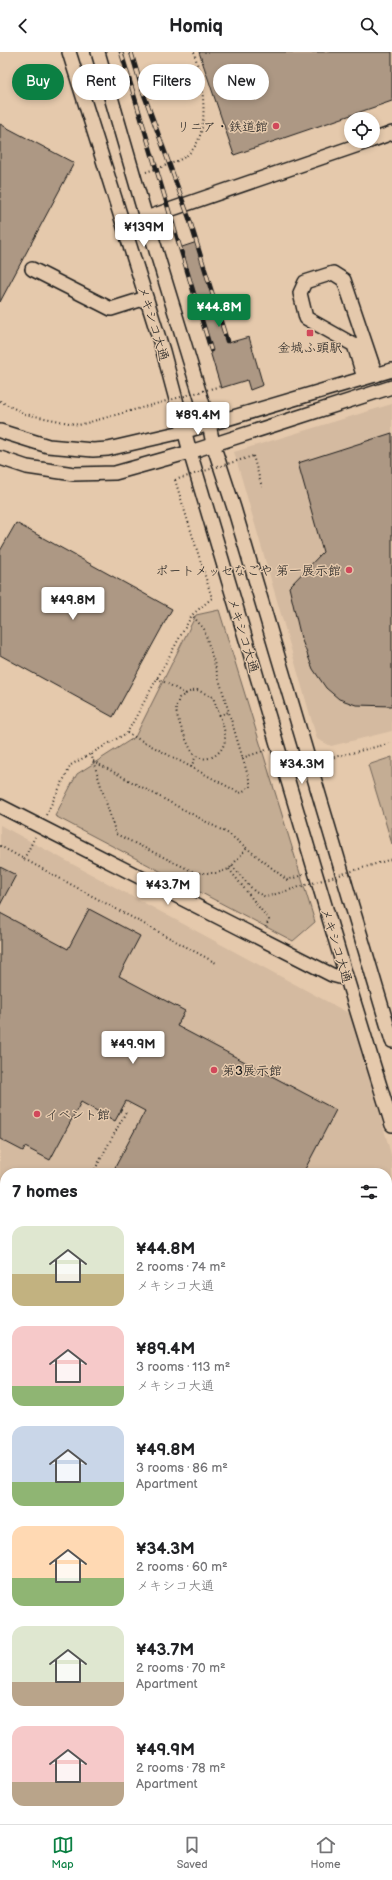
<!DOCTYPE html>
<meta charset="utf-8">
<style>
body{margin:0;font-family:"Balsamiq Sans","Klee One",sans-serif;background:#f2f2f2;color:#202124;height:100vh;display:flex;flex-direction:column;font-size:15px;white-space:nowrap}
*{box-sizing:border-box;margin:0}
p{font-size:13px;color:#757577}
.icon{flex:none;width:22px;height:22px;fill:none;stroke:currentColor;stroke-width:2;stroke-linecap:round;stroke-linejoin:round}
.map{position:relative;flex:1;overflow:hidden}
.sheet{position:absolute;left:0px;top:1116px;width:392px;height:656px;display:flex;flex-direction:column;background:#fff;border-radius:16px 16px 0 0;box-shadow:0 2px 6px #0003}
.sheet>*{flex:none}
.banner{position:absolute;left:12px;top:12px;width:368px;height:36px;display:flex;gap:8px}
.buttons{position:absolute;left:344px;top:60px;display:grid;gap:8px}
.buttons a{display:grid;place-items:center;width:36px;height:36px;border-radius:50%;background:#fff;box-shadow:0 2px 6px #0003;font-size:20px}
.price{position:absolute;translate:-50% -34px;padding:0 9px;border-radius:4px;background:#fff;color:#222;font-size:13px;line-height:26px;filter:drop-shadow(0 1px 2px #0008)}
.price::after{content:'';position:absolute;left:50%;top:24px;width:12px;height:9px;margin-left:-6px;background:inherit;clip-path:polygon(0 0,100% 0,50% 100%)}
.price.active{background:#0b8043;color:#fff}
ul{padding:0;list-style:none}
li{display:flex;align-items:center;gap:12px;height:100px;padding:0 12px}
li span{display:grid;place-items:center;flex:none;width:112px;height:80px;border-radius:12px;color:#555}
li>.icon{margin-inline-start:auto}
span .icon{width:48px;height:48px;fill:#fffc;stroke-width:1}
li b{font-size:17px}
h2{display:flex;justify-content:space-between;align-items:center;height:48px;padding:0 12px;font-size:17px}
.chip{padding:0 14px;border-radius:18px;background:#fff;box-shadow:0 2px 6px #0003;font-size:14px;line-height:36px}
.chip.active{background:#0b8043;color:#fff}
header{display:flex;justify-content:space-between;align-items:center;height:52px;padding:0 12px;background:#fff;font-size:18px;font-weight:800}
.tabs{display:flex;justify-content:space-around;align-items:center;height:56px;border-top:1px solid #e0e0e0;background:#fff;font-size:11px;color:#757577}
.tabs a{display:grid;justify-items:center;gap:2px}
.tabs .active{color:#0b8043}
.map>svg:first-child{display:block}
</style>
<header><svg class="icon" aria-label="back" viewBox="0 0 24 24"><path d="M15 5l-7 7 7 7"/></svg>Homiq<svg class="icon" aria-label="search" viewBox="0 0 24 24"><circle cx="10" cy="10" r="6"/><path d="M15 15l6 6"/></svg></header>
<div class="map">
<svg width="392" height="1772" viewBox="0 0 392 1772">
<rect width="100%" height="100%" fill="#e5c9ac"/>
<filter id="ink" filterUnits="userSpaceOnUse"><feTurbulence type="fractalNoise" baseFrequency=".025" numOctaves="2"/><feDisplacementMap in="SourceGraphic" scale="8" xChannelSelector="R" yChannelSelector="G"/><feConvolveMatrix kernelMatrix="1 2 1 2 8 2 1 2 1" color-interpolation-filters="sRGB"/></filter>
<g filter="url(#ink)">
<!-- built -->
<g fill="#d4baa0">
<polygon points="392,352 392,679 331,694 317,687 234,400"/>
<polygon points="0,773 352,963 392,1106 392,1439 387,1439 387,1121 5,1121 5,1375 0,1374"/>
<polygon points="0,1438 5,1439 5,1767 377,1767 392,1769 392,1772 0,1772"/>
</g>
<!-- green -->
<g fill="#c4ad94" stroke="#706458">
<polygon points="219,558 315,870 293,889 55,764 77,722 135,685 196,563"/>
<polygon points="392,705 392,792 368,713"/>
</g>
<!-- building -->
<g fill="#ad9884" stroke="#1c1c1c">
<polygon points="199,0 392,0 392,49 234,103"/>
<polygon points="0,72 74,111 0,250"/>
<polygon points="197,190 228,291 249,285 263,333 250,338 247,328 221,336 179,196"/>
<polygon points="392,381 392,654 356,653 339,647 326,636 313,617 301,586 289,535 323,500 298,411"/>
<polygon points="16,471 172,557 113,665 0,603 0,499"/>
<polygon points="0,815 16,823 0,853"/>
<polygon points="89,857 140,884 119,924 185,959 177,974 336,1058 303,1121 112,1121 145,1059 126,1049 115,1069 81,1050 50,1108 25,1095 23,1099 0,1087 0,861 68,897"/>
</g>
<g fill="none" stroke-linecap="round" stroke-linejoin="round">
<!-- minor casing -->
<g stroke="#1c1c1c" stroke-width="16">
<g id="minor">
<polyline points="69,0 163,299 190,400 347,927 392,1073"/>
<polyline points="98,0 146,166 209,372 213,392 234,456 392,989"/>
<polyline points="373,88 392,81"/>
<polyline points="146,166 370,89"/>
<polyline points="32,217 111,257 146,246"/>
<polyline points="364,326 354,293 306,266 300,241 305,230 333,221 344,228 376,323"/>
<polyline points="0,379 48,394 93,398 108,397 186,379 392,318"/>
<polyline points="0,406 27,415 74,422 115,421 190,400 392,335"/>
<polyline points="0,754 332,923 347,927"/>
<polyline points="0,1399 5,1400"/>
<polyline points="0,1424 5,1425"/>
<polyline points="387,1460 392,1460"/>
<polyline points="387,1486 392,1487"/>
<polyline points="0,1577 5,1540"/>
<polyline points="0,1698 5,1699"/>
<polyline points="387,1760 392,1760"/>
</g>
</g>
<!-- path -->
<g stroke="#1c1c1c" stroke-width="2" stroke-dasharray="1 3" stroke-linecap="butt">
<path d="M146,120C158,116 173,112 183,106C215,87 202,28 194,0"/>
<polyline points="253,404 262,435"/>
<polyline points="157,626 186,642"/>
<path d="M197,638L213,645C216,655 226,676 225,686C225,700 208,713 195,703C189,698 177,667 176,658C176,655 178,650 179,646L189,640Z"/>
<polyline points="219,663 229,660"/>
<polyline points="127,681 240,741 251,734 204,577 192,563"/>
<polyline points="91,702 116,782 196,821 217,821 229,817 247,796"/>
<polyline points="242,706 266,698"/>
<polyline points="322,708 392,691"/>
<polyline points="93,709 229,782 287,828 303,823"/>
<polyline points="191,715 196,704"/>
<polyline points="46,763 71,713 127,681 192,563 212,546 175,428"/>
<polyline points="0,794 216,911"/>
<polyline points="24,807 35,785"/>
<polyline points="229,817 269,868 265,876"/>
<polyline points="93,1121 127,1058"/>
<polyline points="0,1206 5,1207"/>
</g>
<!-- minor -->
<use href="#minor" stroke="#e5c9ac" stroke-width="13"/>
<!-- rail casing -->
<g stroke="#1c1c1c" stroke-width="4.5">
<g id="rail">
<polyline points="121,0 211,298"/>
<polyline points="131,0 143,40 189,166 227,289"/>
</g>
</g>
<!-- rail -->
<use href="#rail" stroke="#e5c9ac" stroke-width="3" stroke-dasharray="9" stroke-linecap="butt"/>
<!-- path-bridge -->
<g stroke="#1c1c1c" stroke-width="2" stroke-dasharray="1 3" stroke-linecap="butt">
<polyline points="0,349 25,362 79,373 221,334"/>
<polyline points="175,428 253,404"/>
<polyline points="232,814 255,840 266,845 392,807"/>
</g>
</g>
</g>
<!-- markers -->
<g fill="#d1495b" stroke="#e5c9ac" stroke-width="1.5">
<circle cx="276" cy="74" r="4"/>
<rect x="306" y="277" width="8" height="8" rx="2"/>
<circle cx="349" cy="518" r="4"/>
<circle cx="214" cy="1018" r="4"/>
<circle cx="37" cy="1062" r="4"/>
</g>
<g text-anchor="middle" stroke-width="3" stroke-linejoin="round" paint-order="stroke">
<!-- poi labels -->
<g font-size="13" fill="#1c1c1c" stroke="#e5c9ac" text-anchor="end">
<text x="268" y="79">リニア・鉄道館</text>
<text x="310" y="300" text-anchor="middle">金城ふ頭駅</text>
<text x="341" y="523">ポートメッセなごや 第一展示館</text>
<text x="222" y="1023" text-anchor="start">第3展示館</text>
<text x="45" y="1067" text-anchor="start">イベント館</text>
</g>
<!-- street labels -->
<g font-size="13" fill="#1c1c1c" stroke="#e5c9ac">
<text transform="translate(154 271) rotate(73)" y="5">メキシコ大通</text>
<text transform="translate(244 583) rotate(73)" y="5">メキシコ大通</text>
<text transform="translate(337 893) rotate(73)" y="5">メキシコ大通</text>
</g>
</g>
</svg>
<div class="buttons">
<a><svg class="icon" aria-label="locate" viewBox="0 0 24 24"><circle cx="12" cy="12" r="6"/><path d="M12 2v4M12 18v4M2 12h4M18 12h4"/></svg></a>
</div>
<b class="price" style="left:144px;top:196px">¥139M</b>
<b class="price active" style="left:219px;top:276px">¥44.8M</b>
<b class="price" style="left:198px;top:384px">¥89.4M</b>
<b class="price" style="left:73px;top:569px">¥49.8M</b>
<b class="price" style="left:302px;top:733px">¥34.3M</b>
<b class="price" style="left:168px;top:854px">¥43.7M</b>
<b class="price" style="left:133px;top:1013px">¥49.9M</b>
<div class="banner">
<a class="chip active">Buy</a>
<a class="chip">Rent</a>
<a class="chip">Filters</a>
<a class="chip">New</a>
</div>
<section class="sheet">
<h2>7 homes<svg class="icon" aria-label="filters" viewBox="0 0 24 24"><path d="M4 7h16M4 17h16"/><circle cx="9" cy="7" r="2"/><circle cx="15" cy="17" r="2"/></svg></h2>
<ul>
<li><span style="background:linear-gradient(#dfe7d0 60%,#c2b280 0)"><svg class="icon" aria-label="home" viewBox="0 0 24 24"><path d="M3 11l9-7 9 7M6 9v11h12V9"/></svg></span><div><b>¥44.8M</b><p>2 rooms · 74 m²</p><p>メキシコ大通</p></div></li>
<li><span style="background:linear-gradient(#f6c9c9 75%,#8fb573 0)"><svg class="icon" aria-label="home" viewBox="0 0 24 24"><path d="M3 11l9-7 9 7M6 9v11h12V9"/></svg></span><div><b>¥89.4M</b><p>3 rooms · 113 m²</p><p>メキシコ大通</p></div></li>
<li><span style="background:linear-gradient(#c9d6e8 70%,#8fb573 0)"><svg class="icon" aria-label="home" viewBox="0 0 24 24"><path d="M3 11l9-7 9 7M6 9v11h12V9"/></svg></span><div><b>¥49.8M</b><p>3 rooms · 86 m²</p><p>Apartment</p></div></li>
<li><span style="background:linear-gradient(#ffd9b3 65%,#8fb573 0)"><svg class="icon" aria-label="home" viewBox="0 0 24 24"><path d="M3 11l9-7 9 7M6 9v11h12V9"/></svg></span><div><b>¥34.3M</b><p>2 rooms · 60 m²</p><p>メキシコ大通</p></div></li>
<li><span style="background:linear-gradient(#dfe7d0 70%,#b9a48a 0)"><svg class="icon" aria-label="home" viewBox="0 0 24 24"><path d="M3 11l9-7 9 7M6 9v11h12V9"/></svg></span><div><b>¥43.7M</b><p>2 rooms · 70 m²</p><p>Apartment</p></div></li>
<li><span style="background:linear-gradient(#f6c9c9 70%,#b9a48a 0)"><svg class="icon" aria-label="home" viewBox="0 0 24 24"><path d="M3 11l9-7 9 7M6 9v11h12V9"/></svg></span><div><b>¥49.9M</b><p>2 rooms · 78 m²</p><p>Apartment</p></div></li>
</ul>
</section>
</div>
<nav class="tabs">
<a class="active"><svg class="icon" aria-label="map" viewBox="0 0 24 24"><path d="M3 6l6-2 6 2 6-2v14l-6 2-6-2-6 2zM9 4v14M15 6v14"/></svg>Map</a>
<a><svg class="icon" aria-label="saved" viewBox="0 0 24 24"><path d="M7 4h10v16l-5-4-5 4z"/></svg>Saved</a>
<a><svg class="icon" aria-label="home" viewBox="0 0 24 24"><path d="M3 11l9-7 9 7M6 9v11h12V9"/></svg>Home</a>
</nav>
